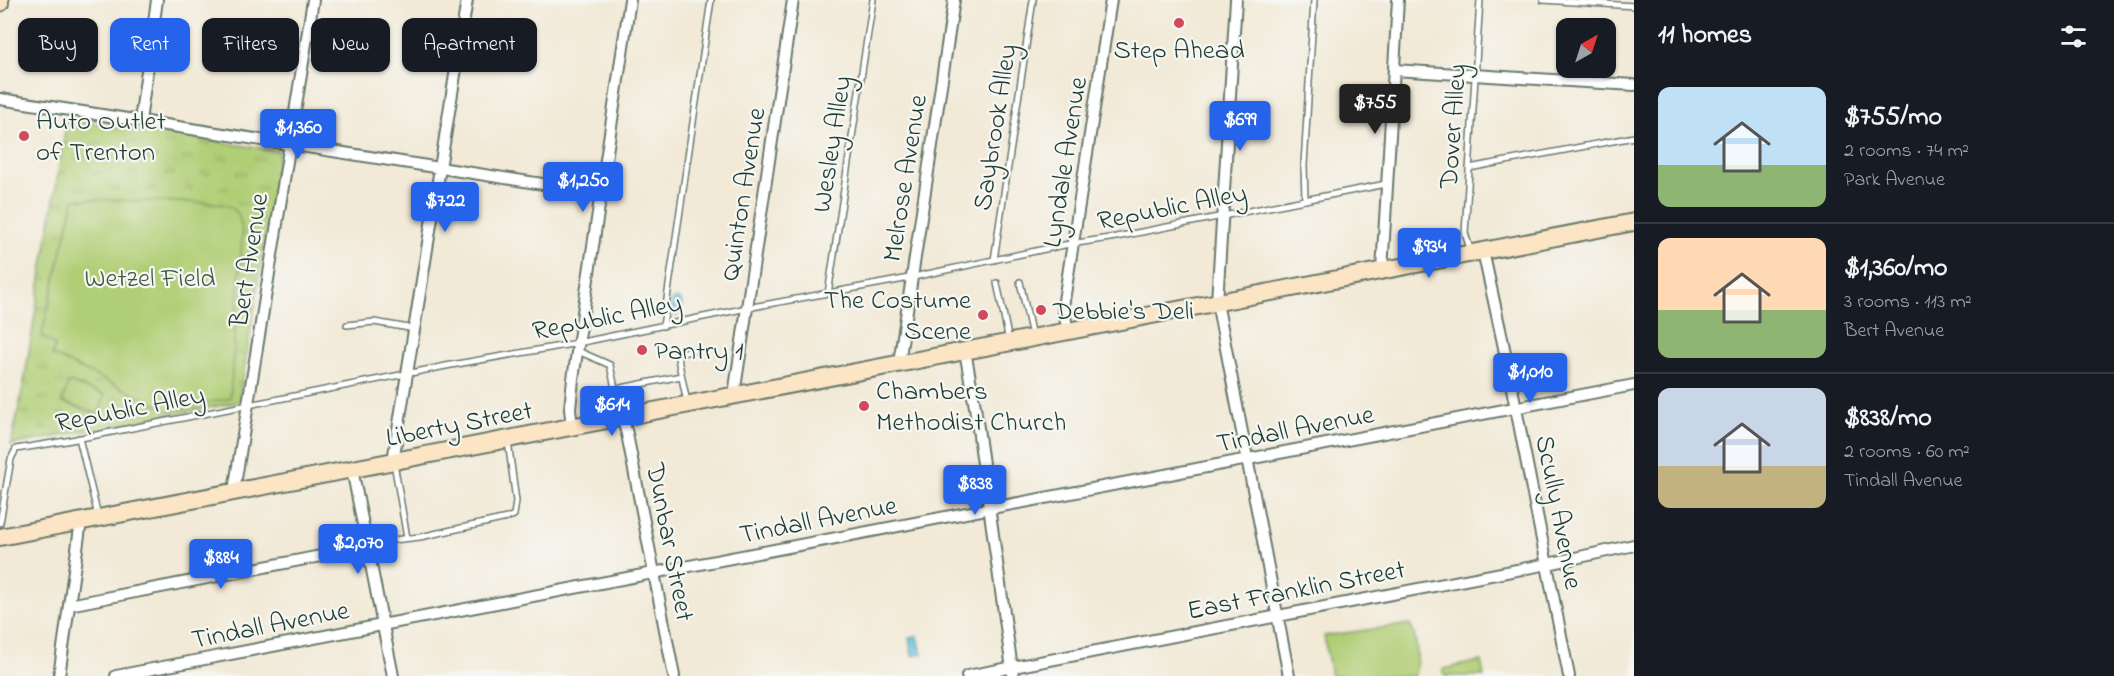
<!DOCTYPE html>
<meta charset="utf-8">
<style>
body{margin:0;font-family:"Indie Flower",sans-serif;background:#20242c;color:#f1f3f6;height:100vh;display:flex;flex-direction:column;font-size:22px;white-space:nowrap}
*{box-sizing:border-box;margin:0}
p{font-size:20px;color:#9ea1a6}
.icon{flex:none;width:33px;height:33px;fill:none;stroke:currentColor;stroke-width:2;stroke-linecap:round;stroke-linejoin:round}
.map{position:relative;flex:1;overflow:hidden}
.details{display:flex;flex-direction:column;background:#171b24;width:480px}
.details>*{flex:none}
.banner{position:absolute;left:18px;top:18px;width:570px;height:54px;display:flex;gap:12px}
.needle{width:39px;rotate:39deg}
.tools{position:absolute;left:1556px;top:18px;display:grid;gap:12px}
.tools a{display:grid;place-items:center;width:60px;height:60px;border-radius:12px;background:#171b24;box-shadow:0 2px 4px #0004;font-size:30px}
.price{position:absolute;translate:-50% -51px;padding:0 14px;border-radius:6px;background:#2563eb;color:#fff;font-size:20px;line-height:39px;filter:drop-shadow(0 2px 3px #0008)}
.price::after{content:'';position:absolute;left:50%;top:36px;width:18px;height:14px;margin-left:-9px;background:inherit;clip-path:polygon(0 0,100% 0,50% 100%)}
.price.active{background:#222;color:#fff}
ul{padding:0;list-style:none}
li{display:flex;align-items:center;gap:18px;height:150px;padding:0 24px}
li+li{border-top:2px solid #363941}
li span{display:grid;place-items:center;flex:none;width:168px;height:120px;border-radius:12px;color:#555}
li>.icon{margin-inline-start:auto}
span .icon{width:72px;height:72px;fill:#fffc;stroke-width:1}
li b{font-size:26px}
h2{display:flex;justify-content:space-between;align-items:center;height:72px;padding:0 24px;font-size:26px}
.chip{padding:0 21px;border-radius:12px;background:#171b24;box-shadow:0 2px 4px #0004;font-size:21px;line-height:54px}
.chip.active{background:#2563eb;color:#fff}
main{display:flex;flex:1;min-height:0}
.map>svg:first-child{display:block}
</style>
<main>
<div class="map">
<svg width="1634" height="676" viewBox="0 0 1634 676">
<defs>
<pattern id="park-tufts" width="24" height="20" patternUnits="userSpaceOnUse" patternTransform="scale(1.5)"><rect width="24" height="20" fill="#b0ce74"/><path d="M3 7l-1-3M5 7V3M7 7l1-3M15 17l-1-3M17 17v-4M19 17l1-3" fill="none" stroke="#8fa860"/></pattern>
</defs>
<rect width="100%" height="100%" fill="#f6f6f2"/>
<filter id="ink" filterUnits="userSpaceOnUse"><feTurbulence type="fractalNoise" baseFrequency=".0167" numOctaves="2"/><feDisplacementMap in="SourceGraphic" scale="12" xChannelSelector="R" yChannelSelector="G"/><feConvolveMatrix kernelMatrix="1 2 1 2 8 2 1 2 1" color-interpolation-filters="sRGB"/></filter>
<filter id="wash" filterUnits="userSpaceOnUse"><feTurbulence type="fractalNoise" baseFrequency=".008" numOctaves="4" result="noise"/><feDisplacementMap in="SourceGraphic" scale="24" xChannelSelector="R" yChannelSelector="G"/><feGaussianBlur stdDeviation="1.35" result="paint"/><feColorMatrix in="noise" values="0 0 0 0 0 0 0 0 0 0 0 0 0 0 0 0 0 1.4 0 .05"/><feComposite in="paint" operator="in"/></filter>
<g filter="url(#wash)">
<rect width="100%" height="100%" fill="#f2e9d6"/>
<!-- park -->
<polygon fill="url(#park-tufts)" stroke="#688654" stroke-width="1.5" points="67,119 279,151 239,402 11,445 24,382"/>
<!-- pitch -->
<g fill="#b0ce74" stroke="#688654" stroke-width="1.5">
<path d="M74,199L214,203C220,204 228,205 232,208C245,217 242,240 241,254L230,398L170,411L52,355L55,346L42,335Z"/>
<polygon points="69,382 105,395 99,414 62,402"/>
<path d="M1410,624C1418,641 1419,657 1415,676H1331L1324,636Z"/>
<polygon points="1481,661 1484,676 1445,676 1443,669"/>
</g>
<!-- water -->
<g fill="#5cc0da" stroke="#3e7e87" stroke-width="1.5">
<polygon points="677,298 682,302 681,312 676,316 672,310 672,301"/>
<polygon points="918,636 922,654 912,656 909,637"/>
</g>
</g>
<g filter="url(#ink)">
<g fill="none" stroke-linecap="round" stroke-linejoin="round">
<!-- lane casing -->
<g stroke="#69796d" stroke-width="8">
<g id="lane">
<polyline points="1543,0 1634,6"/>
<polyline points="1469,168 1634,137"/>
<polyline points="1305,200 1304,165 1314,0"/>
<polyline points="1471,252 1465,233 1480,0"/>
<polyline points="994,260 1033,0"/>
<polyline points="1020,282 1032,336"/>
<polyline points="997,283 1009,341"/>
<polyline points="828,294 873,0"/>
<polyline points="347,325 374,322 415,329"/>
<polyline points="663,326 711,0"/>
<polyline points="578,351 610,365 621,416"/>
<polyline points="616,389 681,376"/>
<polyline points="687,402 677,354 695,350"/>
<polyline points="79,438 98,516"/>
<polyline points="394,463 407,538"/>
<polyline points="0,523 11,459 16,449 66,441 451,365 578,343 747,308 899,280 1064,245 1116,237 1386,184"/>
<polyline points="367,543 420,537 507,518 514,515 516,501 508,441"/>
</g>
</g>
<!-- street casing -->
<g stroke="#69796d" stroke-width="14">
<g id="street">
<polyline points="1236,0 1217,302 1289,676"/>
<polyline points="1394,70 1634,85"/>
<polyline points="0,99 600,193"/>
<polyline points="140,121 157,0"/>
<polyline points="1483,251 1503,343 1569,676"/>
<polyline points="1382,271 1398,0"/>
<polyline points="1068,331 1063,307 1111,0"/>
<polyline points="965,351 975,407 1013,676"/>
<polyline points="899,363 954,0"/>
<polyline points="734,395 793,0"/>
<polyline points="622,417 627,434 674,676"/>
<polyline points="572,427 570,409 573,379 630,0"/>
<polyline points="393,461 467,0"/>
<polyline points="352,469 393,676"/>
<polyline points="234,491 313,0"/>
<polyline points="69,605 367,547"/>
<polyline points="59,676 81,521"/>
<polyline points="116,676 1634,385"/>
<polyline points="967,676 1548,564 1634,545"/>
</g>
</g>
<!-- secondary casing -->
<g stroke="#69796d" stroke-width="20">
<g id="secondary">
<polyline points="0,3 0,0"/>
<polyline points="0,537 1634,222"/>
</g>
</g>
<!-- lane -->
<use href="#lane" stroke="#fff" stroke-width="5"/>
<!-- street -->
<use href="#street" stroke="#fff" stroke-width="10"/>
<!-- secondary -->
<use href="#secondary" stroke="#fce5c4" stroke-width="16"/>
</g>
</g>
<!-- markers -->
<g fill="#d1495b" stroke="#f6f6f2" stroke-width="2">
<circle cx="1179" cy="23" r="6"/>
<circle cx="24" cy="136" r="6"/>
<circle cx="1041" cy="310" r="6"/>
<circle cx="983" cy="315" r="6"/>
<circle cx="642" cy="350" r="6"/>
<circle cx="864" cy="406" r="6"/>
</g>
<g text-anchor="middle" stroke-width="4.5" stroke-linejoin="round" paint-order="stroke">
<!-- poi labels -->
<g font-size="27" fill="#1f3d34" stroke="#f6f6f2" text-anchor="start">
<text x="1179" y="58" text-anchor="middle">Step Ahead</text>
<text x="36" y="129">Auto Outlet<tspan x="36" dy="31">of Trenton</tspan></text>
<text x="971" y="308" text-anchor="end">The Costume<tspan x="971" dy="31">Scene</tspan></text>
<text x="1053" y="319">Debbie's Deli</text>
<text x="654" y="359">Pantry 1</text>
<text x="876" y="399">Chambers<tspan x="876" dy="31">Methodist Church</tspan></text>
</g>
<!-- street labels -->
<g font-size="27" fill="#1f3d34" stroke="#f6f6f2">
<text transform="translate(1452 126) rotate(-86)" y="9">Dover Alley</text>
<text transform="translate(994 127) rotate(-81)" y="9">Saybrook Alley</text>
<text transform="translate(831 144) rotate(-81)" y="9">Wesley Alley</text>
<text transform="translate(1064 162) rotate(-81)" y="9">Lyndale Avenue</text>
<text transform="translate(904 178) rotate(-81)" y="9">Melrose Avenue</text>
<text transform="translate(742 194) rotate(-81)" y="9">Quinton Avenue</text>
<text transform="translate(1172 206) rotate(-11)" y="9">Republic Alley</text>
<text transform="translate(248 260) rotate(-81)" y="9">Bert Avenue</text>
<text transform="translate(607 316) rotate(-11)" y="9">Republic Alley</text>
<text transform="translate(130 408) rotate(-11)" y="9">Republic Alley</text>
<text transform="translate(459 423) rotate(-11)" y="9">Liberty Street</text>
<text transform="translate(1295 428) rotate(-11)" y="9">Tindall Avenue</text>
<text transform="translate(1560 512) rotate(79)" y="9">Scully Avenue</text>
<text transform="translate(818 519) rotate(-11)" y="9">Tindall Avenue</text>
<text transform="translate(671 542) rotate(79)" y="9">Dunbar Street</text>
<text transform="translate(1296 589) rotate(-11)" y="9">East Franklin Street</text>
<text transform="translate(270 624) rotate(-11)" y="9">Tindall Avenue</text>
</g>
<!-- park labels -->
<g font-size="27" fill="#3c5a41" stroke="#f6f6f2">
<text x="150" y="286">Wetzel Field</text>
</g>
</g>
</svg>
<div class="tools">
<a><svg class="needle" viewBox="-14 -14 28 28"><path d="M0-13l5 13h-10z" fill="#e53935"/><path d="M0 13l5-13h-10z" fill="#9ea1a6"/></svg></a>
</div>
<b class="price active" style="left:1375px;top:135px">$755</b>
<b class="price" style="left:1240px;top:152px">$699</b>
<b class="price" style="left:298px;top:160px">$1,360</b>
<b class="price" style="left:583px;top:213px">$1,250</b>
<b class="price" style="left:445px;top:233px">$722</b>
<b class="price" style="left:1429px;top:279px">$934</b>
<b class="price" style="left:1530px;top:404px">$1,010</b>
<b class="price" style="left:612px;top:437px">$614</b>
<b class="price" style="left:975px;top:516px">$838</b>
<b class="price" style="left:358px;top:575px">$2,070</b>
<b class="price" style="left:221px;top:590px">$884</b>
<div class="banner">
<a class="chip">Buy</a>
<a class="chip active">Rent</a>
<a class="chip">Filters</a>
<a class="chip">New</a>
<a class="chip">Apartment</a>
</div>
</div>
<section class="details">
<h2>11 homes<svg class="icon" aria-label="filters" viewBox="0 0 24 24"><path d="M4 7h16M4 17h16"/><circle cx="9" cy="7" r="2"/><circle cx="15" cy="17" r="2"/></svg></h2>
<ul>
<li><span style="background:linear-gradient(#bfe0f5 65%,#8fb573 0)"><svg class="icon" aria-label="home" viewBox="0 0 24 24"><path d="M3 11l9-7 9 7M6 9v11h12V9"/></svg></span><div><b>$755/mo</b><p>2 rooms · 74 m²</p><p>Park Avenue</p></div></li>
<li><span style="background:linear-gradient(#ffd9b3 60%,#8fb573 0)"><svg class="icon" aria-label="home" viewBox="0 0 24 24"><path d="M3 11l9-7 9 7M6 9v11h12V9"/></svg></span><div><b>$1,360/mo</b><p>3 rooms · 113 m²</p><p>Bert Avenue</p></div></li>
<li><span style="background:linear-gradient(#c9d6e8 65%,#c2b280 0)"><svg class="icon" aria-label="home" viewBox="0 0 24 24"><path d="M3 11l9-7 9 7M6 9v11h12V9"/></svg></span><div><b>$838/mo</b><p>2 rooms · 60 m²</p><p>Tindall Avenue</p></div></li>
</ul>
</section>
</main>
